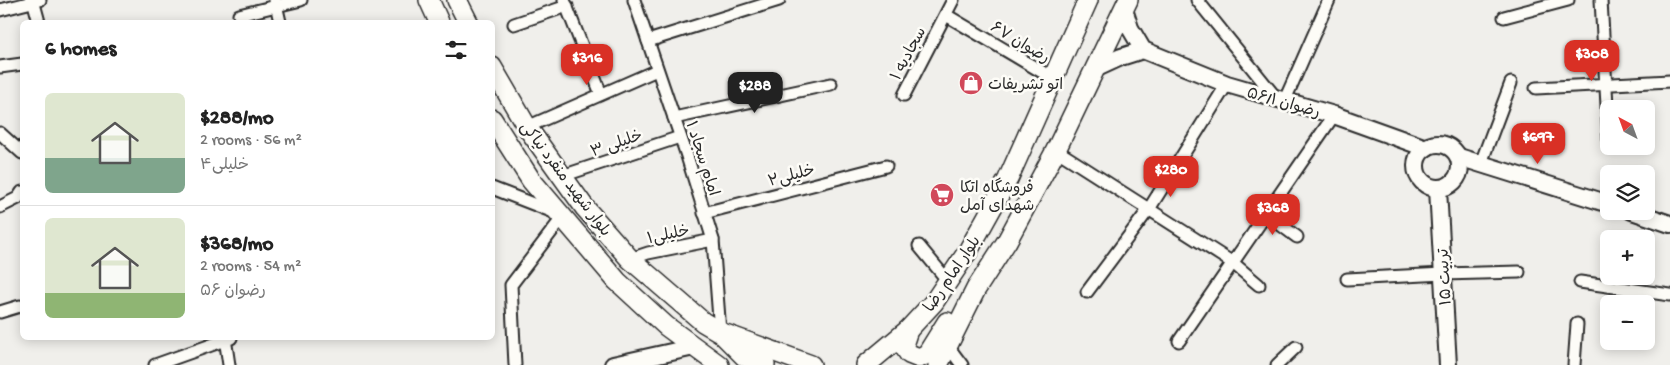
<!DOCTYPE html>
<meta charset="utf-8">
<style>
body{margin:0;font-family:"Gochi Hand","Playpen Sans Arabic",sans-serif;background:#f2f2f2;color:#222;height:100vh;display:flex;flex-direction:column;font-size:19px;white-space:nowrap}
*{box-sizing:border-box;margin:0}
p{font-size:16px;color:#767676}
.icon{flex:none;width:28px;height:28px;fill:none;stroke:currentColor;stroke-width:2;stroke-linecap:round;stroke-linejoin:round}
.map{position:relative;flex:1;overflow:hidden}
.sheet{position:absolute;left:20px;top:20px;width:475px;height:320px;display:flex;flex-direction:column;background:#fff;border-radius:8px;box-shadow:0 2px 12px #0003}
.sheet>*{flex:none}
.needle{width:32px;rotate:319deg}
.buttons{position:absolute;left:1600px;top:100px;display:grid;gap:10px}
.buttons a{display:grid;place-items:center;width:55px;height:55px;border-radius:8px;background:#fff;box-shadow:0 2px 12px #0003;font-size:25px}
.price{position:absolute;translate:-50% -42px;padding:0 11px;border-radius:10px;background:#d93025;color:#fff;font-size:16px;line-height:32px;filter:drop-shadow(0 1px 2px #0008)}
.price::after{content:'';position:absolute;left:50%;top:30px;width:15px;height:11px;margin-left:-8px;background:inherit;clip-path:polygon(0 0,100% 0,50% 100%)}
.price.on{background:#222;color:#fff}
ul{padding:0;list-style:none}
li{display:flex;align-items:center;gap:15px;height:125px;padding:0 25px}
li+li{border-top:1px solid #e0e0e0}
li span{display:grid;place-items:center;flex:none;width:140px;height:100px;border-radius:8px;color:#555}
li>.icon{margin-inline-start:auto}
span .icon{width:60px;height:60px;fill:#fffc;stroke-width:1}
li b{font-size:21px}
h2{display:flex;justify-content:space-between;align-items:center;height:60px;padding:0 25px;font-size:21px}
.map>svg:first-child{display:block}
</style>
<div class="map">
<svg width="1670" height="365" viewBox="0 0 1670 365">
<rect width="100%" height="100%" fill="#f0efeb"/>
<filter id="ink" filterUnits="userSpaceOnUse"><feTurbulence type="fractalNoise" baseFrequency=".02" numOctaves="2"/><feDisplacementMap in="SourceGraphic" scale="10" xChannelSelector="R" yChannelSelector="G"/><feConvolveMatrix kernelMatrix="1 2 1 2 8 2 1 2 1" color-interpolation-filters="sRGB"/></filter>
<g filter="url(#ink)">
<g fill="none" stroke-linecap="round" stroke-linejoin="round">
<!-- street casing -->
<g stroke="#2b2b2b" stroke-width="15">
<g id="street">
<polyline points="33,0 39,22"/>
<polyline points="275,0 280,22"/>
<polyline points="564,0 601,94"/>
<polyline points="634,0 687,156 713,240 720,332"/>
<polyline points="1197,0 1277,99"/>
<polyline points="1601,0 1609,141"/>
<polyline points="0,10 40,0"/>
<polyline points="239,15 301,0"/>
<polyline points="946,15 1054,79"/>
<polyline points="1504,17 1568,0"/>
<polyline points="514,24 567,6"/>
<polyline points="648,41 779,0"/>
<polyline points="0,67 22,64"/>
<polyline points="1536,88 1670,81"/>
<polyline points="904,95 953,0"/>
<polyline points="1284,102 1329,0"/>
<polyline points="674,118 831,84"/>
<polyline points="527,127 657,70"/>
<polyline points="0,133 22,153"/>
<polyline points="1056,150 1233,263 1259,285"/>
<polyline points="1481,163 1511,83"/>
<polyline points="562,176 680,137"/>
<polyline points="492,188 556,213"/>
<polyline points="0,207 18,198 22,192"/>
<polyline points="704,213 886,166"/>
<polyline points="1266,214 1297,237"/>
<polyline points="919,246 948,281"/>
<polyline points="630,259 648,253 713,240"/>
<polyline points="1347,279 1443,274 1519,272"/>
<polyline points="1580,282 1670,295"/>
<polyline points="1087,292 1149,209 1227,84"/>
<polyline points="0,312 20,306"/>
<polyline points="225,338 229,365"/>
<polyline points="1179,341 1334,115"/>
<polyline points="947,345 962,365"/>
<polyline points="155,365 231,338"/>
<polyline points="515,365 511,285 562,218"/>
<polyline points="1277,365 1296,347"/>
<polyline points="1574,365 1577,324"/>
</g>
</g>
<!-- secondary casing -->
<g stroke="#2b2b2b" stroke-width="20">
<g id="secondary">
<polyline points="1124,9 1130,28 1143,50 1227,84 1334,115 1426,148"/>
<polyline points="1095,69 1121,57 1143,50"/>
<circle cx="1438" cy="166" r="22"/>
<polyline points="1459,157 1609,204"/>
<polyline points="1438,189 1448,365"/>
<polyline points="1632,211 1670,224"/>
<polyline points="613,365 694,347"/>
</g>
</g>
<!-- primary casing -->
<g stroke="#2b2b2b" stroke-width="22">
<g id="primary">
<polyline points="429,0 439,22"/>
<polyline points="457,0 468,22"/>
<polyline points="492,67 527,127 562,176 585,208 630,259 703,322 720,332 811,365"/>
<polyline points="492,119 531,180 617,281 666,326 719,365"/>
<polyline points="908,330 903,345 909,354 919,358 927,354 947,322"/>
<polyline points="724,336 744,356 765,365"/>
<polyline points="866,365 908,330 934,302 968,251 1008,179 1088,0"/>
<polyline points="938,365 976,289 1007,241 1056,150 1128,0"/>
</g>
</g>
<!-- street -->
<use href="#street" stroke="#fdfcf7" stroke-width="11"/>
<!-- secondary -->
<use href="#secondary" stroke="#fdfcf7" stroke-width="16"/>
<!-- primary -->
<use href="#primary" stroke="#fdfcf7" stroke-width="19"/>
</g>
</g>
<!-- icons -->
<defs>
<g id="shop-disc" transform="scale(1.25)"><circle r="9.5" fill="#d1495b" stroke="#fdfcf7"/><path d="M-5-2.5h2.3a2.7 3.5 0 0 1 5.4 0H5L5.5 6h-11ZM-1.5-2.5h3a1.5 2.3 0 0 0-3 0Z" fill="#fff"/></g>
<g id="supermarket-disc" transform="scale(1.25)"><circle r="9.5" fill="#d1495b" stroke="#fdfcf7"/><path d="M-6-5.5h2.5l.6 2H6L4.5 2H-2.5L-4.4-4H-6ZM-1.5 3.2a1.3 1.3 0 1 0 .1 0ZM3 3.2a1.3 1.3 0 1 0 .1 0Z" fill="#fff"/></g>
</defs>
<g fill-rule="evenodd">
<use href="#shop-disc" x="971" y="83"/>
<use href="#supermarket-disc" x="942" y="195"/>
</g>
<g text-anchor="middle" stroke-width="5" stroke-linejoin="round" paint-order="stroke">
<!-- street labels -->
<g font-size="16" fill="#2b2b2b" stroke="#fdfcf7">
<text transform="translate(1021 41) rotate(31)" y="6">رضوان ۶۷</text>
<text transform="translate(907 53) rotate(-62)" y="6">سجادیه ۱</text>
<text transform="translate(1284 101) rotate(16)" y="6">رضوان ۵۶/۱</text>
<text transform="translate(616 142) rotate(-19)" y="6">خلیلی ۳</text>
<text transform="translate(704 158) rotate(72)" y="6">امام سجاد ۱</text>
<text transform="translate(791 174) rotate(-15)" y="6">خلیلی۲</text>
<text transform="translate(567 178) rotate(53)" y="6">بلوار شهید منفرد نیاکی</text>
<text transform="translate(668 233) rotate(-12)" y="6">خلیلی۱</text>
<text transform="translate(951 273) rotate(-56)" y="6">بلوار امام رضا</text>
<text transform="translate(1443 277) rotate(-93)" y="6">تربیت ۱۵</text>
</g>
<!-- poi labels -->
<g font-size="16" fill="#2b2b2b" stroke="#fdfcf7" text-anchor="start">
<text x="988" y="89">اتو تشریفات</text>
<text x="960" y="192">فروشگاه اتکا<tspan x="960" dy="18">شهدای آمل</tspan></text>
</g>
</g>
</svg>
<div class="buttons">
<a><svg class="needle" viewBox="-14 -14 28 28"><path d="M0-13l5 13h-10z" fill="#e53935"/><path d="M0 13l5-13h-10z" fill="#767676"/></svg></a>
<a><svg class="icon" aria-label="layers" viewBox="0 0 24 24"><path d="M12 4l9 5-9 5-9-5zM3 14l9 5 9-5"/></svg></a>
<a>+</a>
<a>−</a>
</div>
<b class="price" style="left:1592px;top:82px">$308</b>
<b class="price" style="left:587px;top:86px">$316</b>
<b class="price on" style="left:755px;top:114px">$288</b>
<b class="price" style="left:1538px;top:165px">$697</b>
<b class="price" style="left:1171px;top:198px">$280</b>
<b class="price" style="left:1273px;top:236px">$368</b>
<section class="sheet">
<h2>6 homes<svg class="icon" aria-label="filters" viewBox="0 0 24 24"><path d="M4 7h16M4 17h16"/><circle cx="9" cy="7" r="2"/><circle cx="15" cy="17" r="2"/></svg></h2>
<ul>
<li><span style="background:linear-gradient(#dfe7d0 65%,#7fa58c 0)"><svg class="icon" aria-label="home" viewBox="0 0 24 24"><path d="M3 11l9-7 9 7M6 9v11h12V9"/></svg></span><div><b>$288/mo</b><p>2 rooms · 56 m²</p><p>خلیلی۴</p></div></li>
<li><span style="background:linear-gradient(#dfe7d0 75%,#8fb573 0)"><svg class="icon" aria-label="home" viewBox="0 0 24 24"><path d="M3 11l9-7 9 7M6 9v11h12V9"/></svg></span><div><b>$368/mo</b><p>2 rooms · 54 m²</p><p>رضوان ۵۶</p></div></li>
</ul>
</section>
</div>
